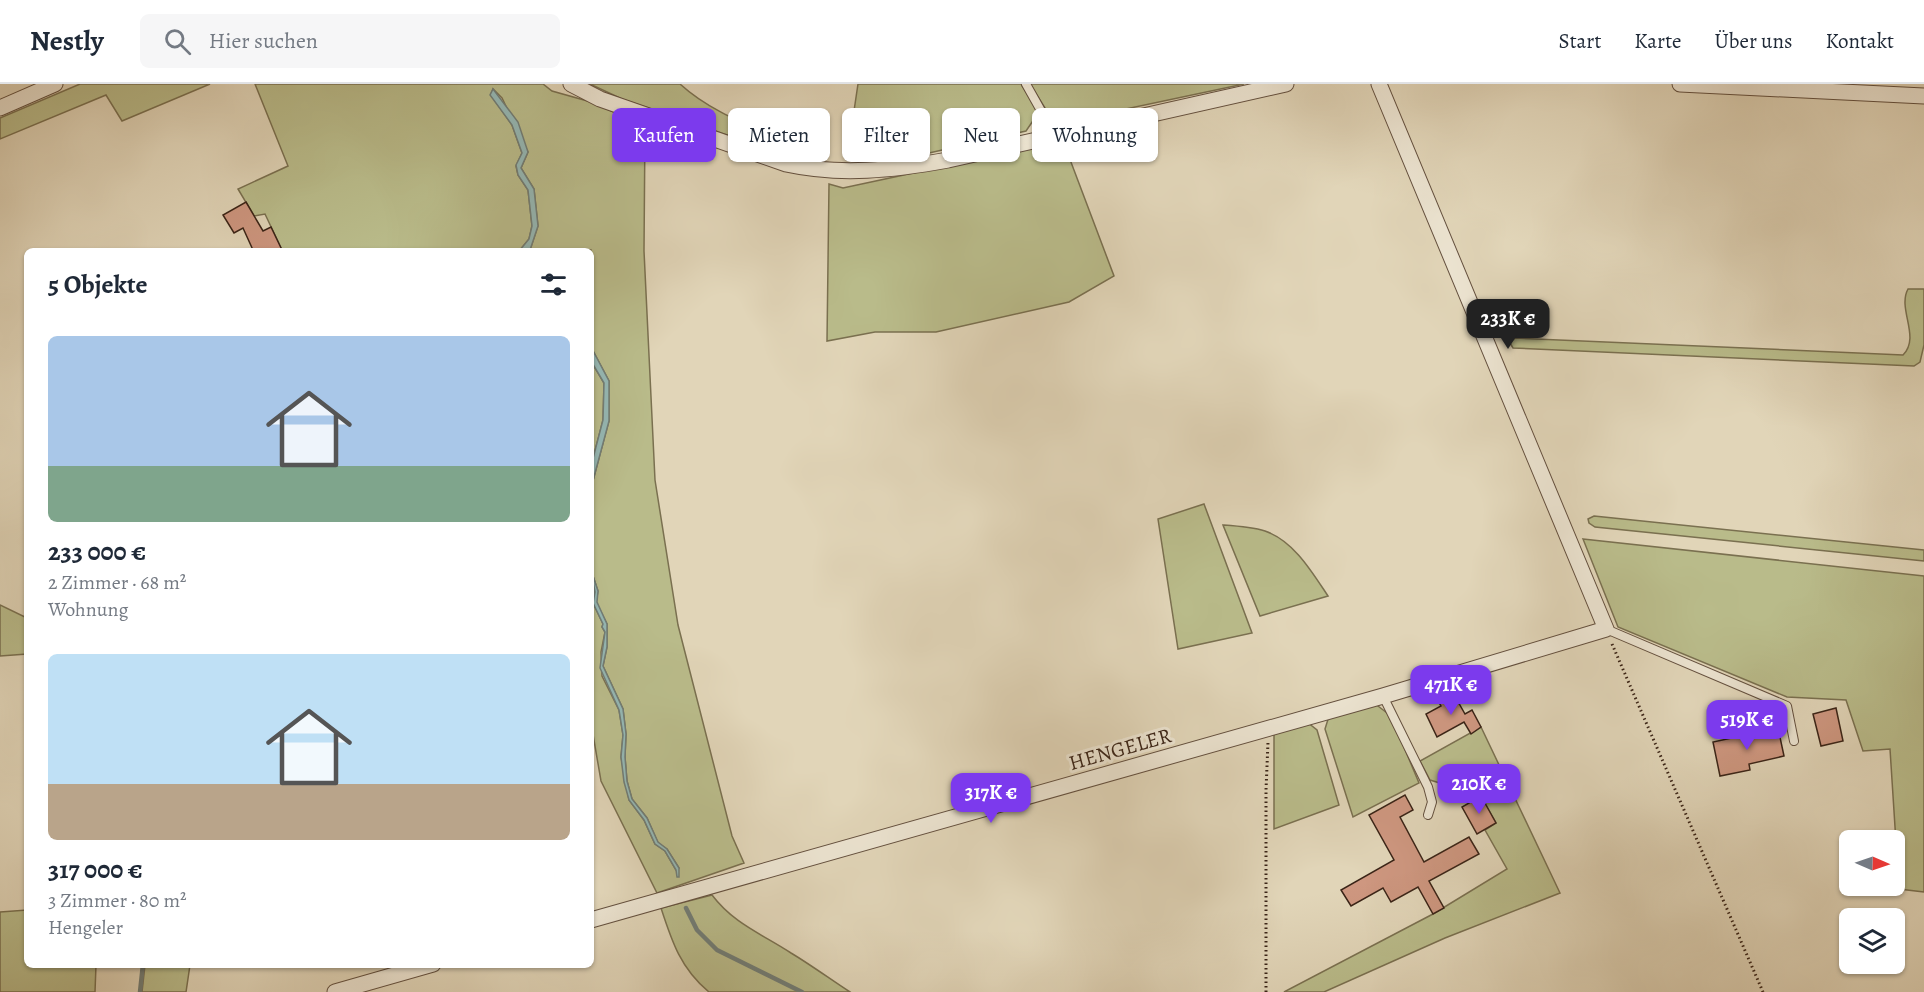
<!DOCTYPE html>
<html lang="de">
<meta charset="utf-8">
<style>
body{margin:0;font-family:Alegreya,serif;background:#f6f6f7;color:#1f2937;height:100vh;display:flex;flex-direction:column;font-size:22px;white-space:nowrap}
*{box-sizing:border-box;margin:0}
p{font-size:20px;color:#747a83}
.icon{flex:none;width:33px;height:33px;fill:none;stroke:currentColor;stroke-width:2;stroke-linecap:round;stroke-linejoin:round}
.map{position:relative;flex:1;overflow:hidden}
.details{position:absolute;left:24px;top:164px;width:570px;height:720px;display:flex;flex-direction:column;background:#fff;border-radius:9px;box-shadow:0 2px 4px #0004}
.details>*{flex:none}
.banner{position:absolute;left:612px;top:24px;width:570px;height:54px;display:flex;gap:12px}
.needle{width:39px;rotate:92deg}
.tools{position:absolute;left:1839px;top:746px;display:grid;gap:12px}
.tools a{display:grid;place-items:center;width:66px;height:66px;border-radius:9px;background:#fff;box-shadow:0 2px 4px #0004;font-size:30px}
.price{position:absolute;translate:-50% -51px;padding:0 14px;border-radius:12px;background:#7c3aed;color:#fff;font-size:20px;line-height:39px;filter:drop-shadow(0 2px 3px #0008)}
.price::after{content:'';position:absolute;left:50%;top:36px;width:18px;height:14px;margin-left:-9px;background:inherit;clip-path:polygon(0 0,100% 0,50% 100%)}
.price.active{background:#222;color:#fff}
ul{padding:0;list-style:none}
li{display:grid;align-content:center;gap:12px;height:318px;padding:0 24px}
li span{display:grid;place-items:center;height:186px;border-radius:9px;color:#555}
li>.icon{margin-inline-start:auto}
span .icon{width:108px;height:108px;fill:#fffc;stroke-width:1}
li b{font-size:26px}
h2{display:flex;justify-content:space-between;align-items:center;height:72px;padding:0 24px;font-size:26px}
.chip{padding:0 21px;border-radius:9px;background:#fff;box-shadow:0 2px 4px #0004;font-size:21px;line-height:54px}
.chip.active{background:#7c3aed;color:#fff}
header{display:flex;align-items:center;gap:36px;box-sizing:border-box;height:84px;padding:0 30px;background:#fff;border-bottom:2px solid #e0e1e3}
header strong{font-size:28px}
nav{display:flex;gap:33px;margin-inline-start:auto;font-size:21px}
.search{width:420px;height:54px;background:#f6f6f7;display:flex;align-items:center;gap:15px;box-sizing:border-box;padding:0 21px;border-radius:9px;color:#747a83;font-size:22px}
.map>svg:first-child{display:block}
</style>
<header>
<strong>Nestly</strong>
<div class="search"><svg class="icon" aria-label="search" viewBox="0 0 24 24"><circle cx="10" cy="10" r="6"/><path d="M15 15l6 6"/></svg>Hier suchen</div>
<nav><a>Start</a><a>Karte</a><a>Über uns</a><a>Kontakt</a></nav>
</header>
<div class="map">
<svg width="1924" height="908" viewBox="0 0 1924 908">
<rect width="100%" height="100%" fill="#e1d5b8"/>
<filter id="stains"><feTurbulence type="fractalNoise" baseFrequency=".00333" numOctaves="4"/><feColorMatrix values="0 0 0 0 .2 0 0 0 0 .09 0 0 0 0 .02 0 0 0 .5 -.17"/></filter>
<radialGradient id="worn" r=".72"><stop offset=".6" stop-color="#630" stop-opacity="0"/><stop offset="1" stop-color="#630" stop-opacity=".3"/></radialGradient>
<!-- green -->
<g fill="#b9bb8a" stroke="#7a7050" stroke-width="1.5">
<polygon points="80,0 210,0 122,37 106,11 0,55 0,34"/>
<polygon points="255,0 543,0 552,7 591,18 645,42 644,167 655,396 678,541 732,752 744,779 657,809 601,697 591,639 591,493 595,508 593,519 603,540 602,543 605,548 601,568 602,592 619,626 623,651 621,673 629,716 644,736 655,760 665,767 676,786 679,784 667,765 658,759 647,734 632,715 627,697 625,673 626,650 623,625 603,582 607,563 607,540 596,518 598,507 591,486 591,404 609,337 609,297 591,263 591,166 530,166 538,142 534,105 521,84 528,68 502,14 493,5 491,11 512,41 522,69 516,82 518,91 528,106 532,142 529,155 520,166 282,166 265,130 254,132 238,105 288,82"/>
<path d="M590,0H680C717,34 768,47 812,70L813,76L780,69L622,15Z"/>
<polygon points="858,0 1021,0 1039,28 1026,47 894,77 874,78 847,74"/>
<polygon points="1030,0 1244,0 1055,40"/>
<polygon points="1063,57 1114,192 1069,218 936,248 875,248 827,257 829,100 843,104"/>
<path d="M1908,205H1924V261L1920,278L1914,282L1513,264L1510,259L1515,254L1903,271C1921,253 1897,225 1908,205Z"/>
<polygon points="591,277 604,299 603,336 591,382"/>
<polygon points="1204,420 1252,549 1178,565 1158,435"/>
<polygon points="1594,432 1924,466 1924,477 1595,443 1589,439 1588,435"/>
<path d="M1223,441C1237,442 1252,443 1265,447C1294,457 1312,488 1328,512L1260,532Z"/>
<polygon points="1583,455 1924,492 1924,808 1899,805 1890,665 1863,667 1846,616 1787,613 1618,543"/>
<polygon points="0,521 27,534 27,570 0,572"/>
<polygon points="1374,619 1391,632 1419,699 1353,733 1325,645 1329,632"/>
<polygon points="1307,638 1317,646 1339,721 1274,745 1274,647"/>
<polygon points="1481,643 1560,809 1445,854 1324,908 1284,908 1433,830 1507,785 1485,746 1496,739 1470,693 1443,700 1430,696 1420,677"/>
<path d="M712,811C734,840 762,850 791,869C811,881 830,895 850,908H709C681,885 672,858 661,824Z"/>
<polygon points="27,826 27,880 96,881 95,908 0,908 0,828"/>
<polygon points="145,881 190,881 186,908 142,908"/>
</g>
<!-- water -->
<g fill="#95b8b5" stroke="#717d76" stroke-width="1.5">
<polygon points="493,5 518,38 528,68 521,84 534,105 538,142 530,166 520,166 529,155 532,142 528,106 518,91 516,81 522,69 512,41 490,11"/>
<polygon points="591,263 609,297 609,337 591,404 591,382 603,336 604,299 591,277"/>
<polygon points="591,486 598,507 597,518 607,540 607,563 603,582 623,625 626,650 625,673 627,697 632,715 647,734 658,758 667,765 679,784 679,793 677,793 676,786 665,767 655,760 644,736 629,716 624,698 621,673 623,651 619,626 600,584 605,548 602,543 603,540 593,519 595,508"/>
</g>
<g fill="none" stroke-linecap="round" stroke-linejoin="round">
<!-- stream -->
<g stroke="#717d76" stroke-width="4.5">
<polyline points="686,824 697,846 717,866 802,908"/>
<polyline points="140,908 143,880"/>
</g>
</g>
<!-- building -->
<g fill="#ce9780" stroke="#3a2417" stroke-width="1.5">
<polygon points="246,118 263,147 271,143 282,166 253,166 243,144 234,149 223,131"/>
<polygon points="1452,607 1465,630 1472,626 1481,643 1471,650 1464,638 1437,653 1426,630 1441,622 1437,615"/>
<polygon points="1836,624 1843,657 1821,662 1813,630"/>
<polygon points="1778,644 1784,672 1749,680 1750,686 1720,692 1713,658"/>
<polygon points="1405,711 1413,726 1400,733 1424,778 1469,753 1479,770 1429,797 1444,824 1433,830 1418,803 1391,818 1383,804 1351,822 1341,806 1394,776 1369,731"/>
<polygon points="1481,712 1496,739 1477,750 1462,723"/>
</g>
<g fill="none" stroke-linecap="round" stroke-linejoin="round">
<!-- lane casing -->
<g stroke="#64503f" stroke-width="10">
<g id="lane">
<polyline points="1026,0 1049,41 1051,52"/>
<polyline points="1606,545 1787,622 1794,657"/>
<polyline points="1383,612 1428,703 1432,718 1428,731"/>
</g>
</g>
<!-- street casing -->
<g stroke="#64503f" stroke-width="17">
<g id="street">
<path d="M571,0L600,15L786,80C841,92 893,86 948,76L1286,0"/>
<polyline points="1680,0 1924,12"/>
<polyline points="0,24 55,0"/>
<polyline points="591,836 1383,612 1606,545 1379,0"/>
<polyline points="335,908 433,880"/>
</g>
</g>
<!-- path -->
<g stroke="#3a2417" stroke-width="3" stroke-dasharray="1.5 3" stroke-linecap="butt">
<polyline points="1612,560 1763,908"/>
<polyline points="1266,908 1266,706 1268,658"/>
</g>
<!-- lane -->
<use href="#lane" stroke="#ece4d1" stroke-width="8"/>
<!-- street -->
<use href="#street" stroke="#ece4d1" stroke-width="15"/>
</g>
<g text-anchor="middle" stroke-width="6" stroke-linejoin="round" paint-order="stroke">
<!-- street labels -->
<g font-size="21" fill="#3a2417" stroke="#ece4d1">
<text transform="translate(1120 665) rotate(-16)" y="7">HENGELER</text>
</g>
</g>
<rect width="100%" height="100%" filter="url(#stains)"/>
<rect width="100%" height="100%" fill="url(#worn)"/>
</svg>
<div class="tools">
<a><svg class="needle" viewBox="-14 -14 28 28"><path d="M0-13l5 13h-10z" fill="#e53935"/><path d="M0 13l5-13h-10z" fill="#747a83"/></svg></a>
<a><svg class="icon" aria-label="layers" viewBox="0 0 24 24"><path d="M12 4l9 5-9 5-9-5zM3 14l9 5 9-5"/></svg></a>
</div>
<b class="price active" style="left:1508px;top:266px">233K €</b>
<b class="price" style="left:1451px;top:632px">471K €</b>
<b class="price" style="left:1747px;top:667px">519K €</b>
<b class="price" style="left:1479px;top:731px">210K €</b>
<b class="price" style="left:991px;top:740px">317K €</b>
<div class="banner">
<a class="chip active">Kaufen</a>
<a class="chip">Mieten</a>
<a class="chip">Filter</a>
<a class="chip">Neu</a>
<a class="chip">Wohnung</a>
</div>
<section class="details">
<h2>5 Objekte<svg class="icon" aria-label="filters" viewBox="0 0 24 24"><path d="M4 7h16M4 17h16"/><circle cx="9" cy="7" r="2"/><circle cx="15" cy="17" r="2"/></svg></h2>
<ul>
<li><span style="background:linear-gradient(#a9c7e8 70%,#7fa58c 0)"><svg class="icon" aria-label="home" viewBox="0 0 24 24"><path d="M3 11l9-7 9 7M6 9v11h12V9"/></svg></span><div><b>233 000 €</b><p>2 Zimmer · 68 m²</p><p>Wohnung</p></div></li>
<li><span style="background:linear-gradient(#bfe0f5 70%,#b9a48a 0)"><svg class="icon" aria-label="home" viewBox="0 0 24 24"><path d="M3 11l9-7 9 7M6 9v11h12V9"/></svg></span><div><b>317 000 €</b><p>3 Zimmer · 80 m²</p><p>Hengeler</p></div></li>
</ul>
</section>
</div>
